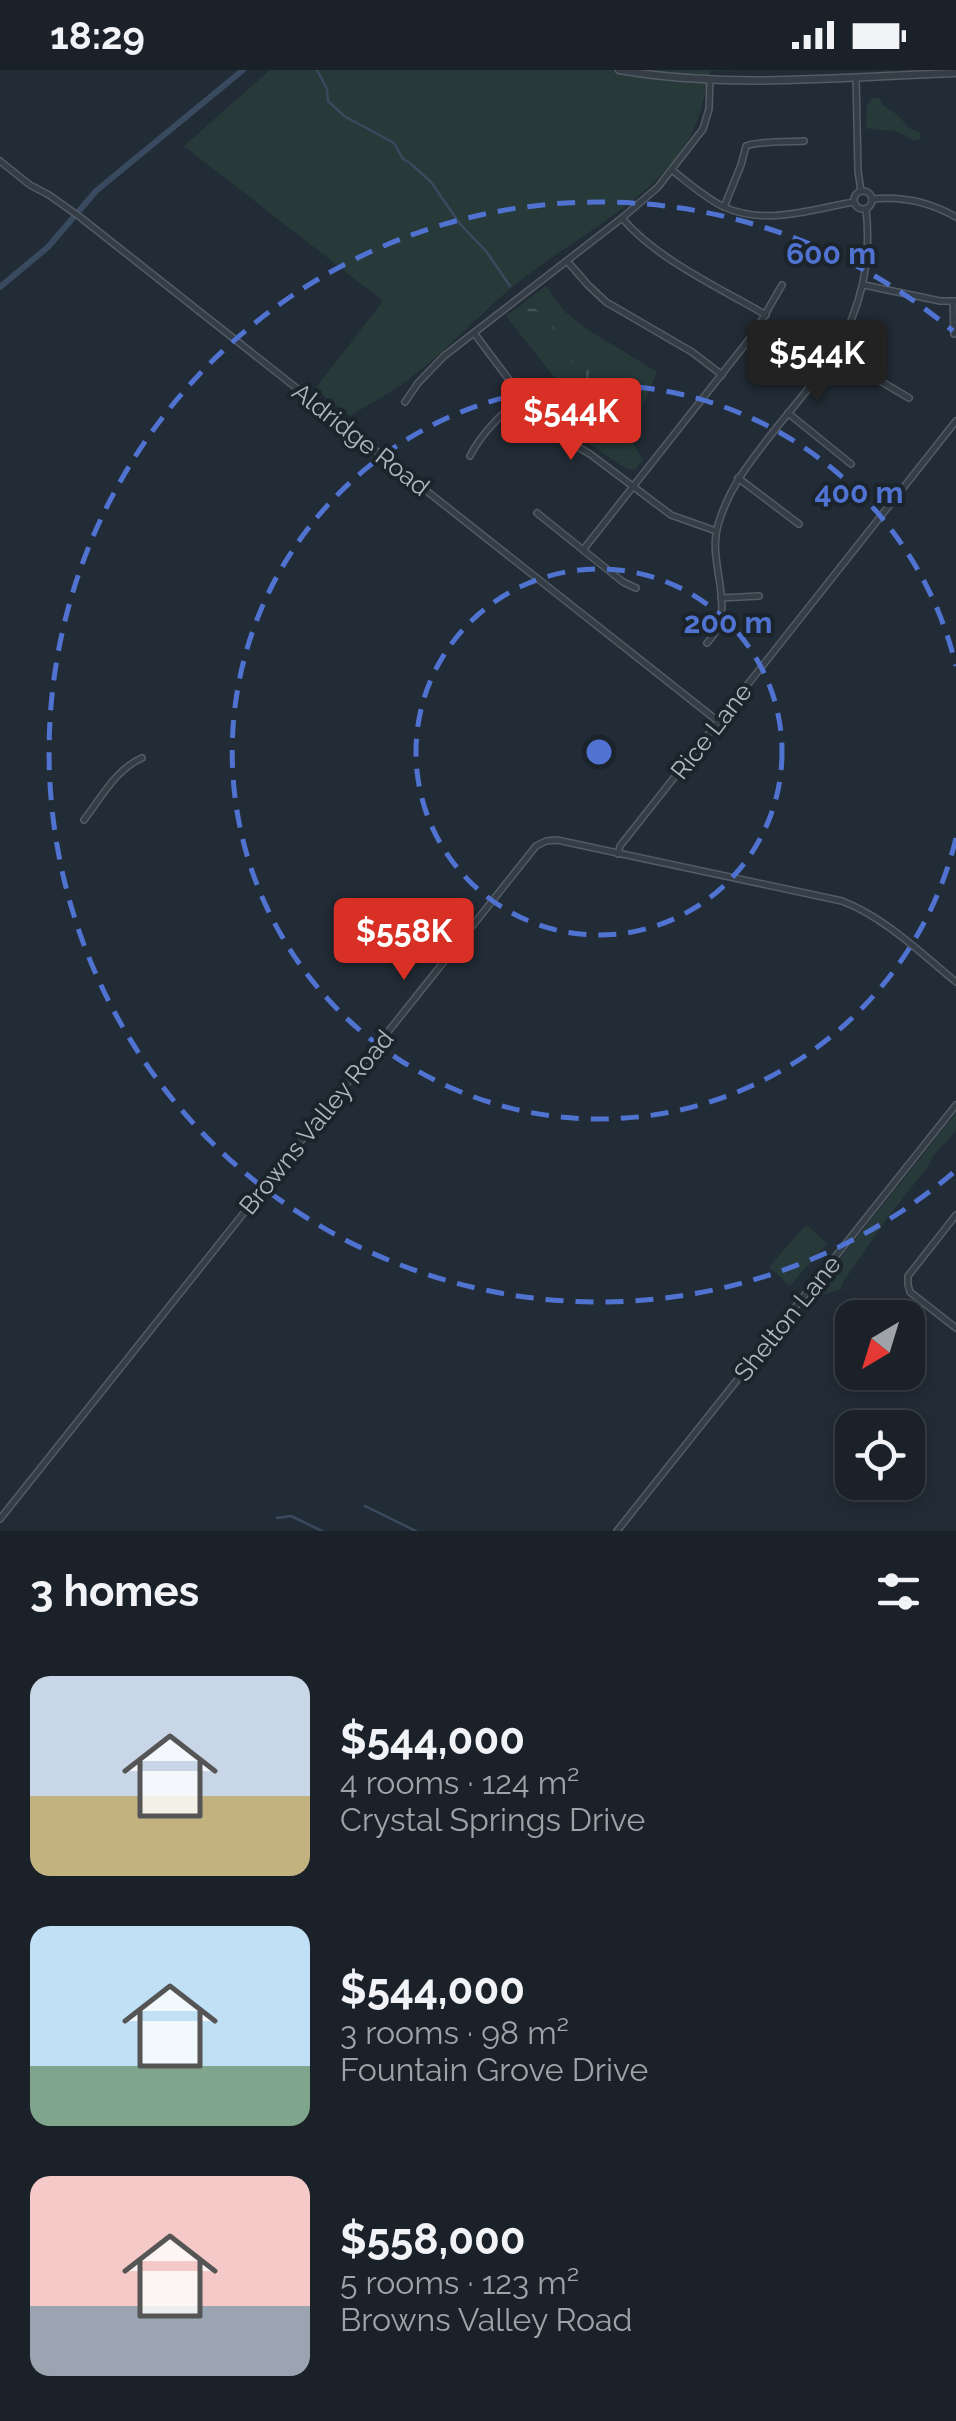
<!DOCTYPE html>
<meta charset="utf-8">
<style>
body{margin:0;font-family:Raleway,sans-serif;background:#272e34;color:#f1f3f6;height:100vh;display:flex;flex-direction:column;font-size:38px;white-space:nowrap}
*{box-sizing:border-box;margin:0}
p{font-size:32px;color:#9fa3a8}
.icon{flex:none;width:55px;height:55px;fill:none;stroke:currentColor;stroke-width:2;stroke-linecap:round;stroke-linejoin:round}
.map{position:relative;height:1461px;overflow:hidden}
.side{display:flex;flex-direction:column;background:#1a2128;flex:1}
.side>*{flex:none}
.needle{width:65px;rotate:218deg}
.controls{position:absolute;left:835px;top:1230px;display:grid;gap:20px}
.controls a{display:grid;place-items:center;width:90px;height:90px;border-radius:20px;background:#1a2128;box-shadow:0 5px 15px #0003,0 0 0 2px #383e45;font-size:50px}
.price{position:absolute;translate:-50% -85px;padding:0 22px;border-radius:10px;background:#d93025;color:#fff;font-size:32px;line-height:65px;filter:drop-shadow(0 2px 5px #0008)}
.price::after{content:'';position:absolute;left:50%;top:60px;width:30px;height:22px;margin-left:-15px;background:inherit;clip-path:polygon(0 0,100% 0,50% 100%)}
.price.active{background:#222;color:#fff}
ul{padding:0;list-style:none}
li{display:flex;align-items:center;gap:30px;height:250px;padding:0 30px}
li span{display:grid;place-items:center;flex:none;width:280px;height:200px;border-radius:20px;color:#555}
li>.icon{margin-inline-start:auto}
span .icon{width:120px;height:120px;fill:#fffc;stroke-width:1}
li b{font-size:42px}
h2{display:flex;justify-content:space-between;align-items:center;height:120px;padding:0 30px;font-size:42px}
.status{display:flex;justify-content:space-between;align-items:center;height:70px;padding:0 50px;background:#1a2128;direction:ltr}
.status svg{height:28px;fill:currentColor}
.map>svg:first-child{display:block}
</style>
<div class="status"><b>18:29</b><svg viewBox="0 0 49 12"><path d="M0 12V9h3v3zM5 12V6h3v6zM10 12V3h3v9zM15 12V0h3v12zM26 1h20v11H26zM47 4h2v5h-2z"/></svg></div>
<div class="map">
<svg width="956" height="1461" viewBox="0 0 956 1461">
<defs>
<pattern id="wetland-marsh" width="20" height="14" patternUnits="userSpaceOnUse" patternTransform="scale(2.5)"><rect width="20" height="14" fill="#273a39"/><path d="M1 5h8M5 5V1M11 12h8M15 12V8" fill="none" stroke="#445454"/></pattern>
</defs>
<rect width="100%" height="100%" fill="#222c36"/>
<!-- green -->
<g fill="#273a39">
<path d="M270,0H739L710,1C705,22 701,47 690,67C651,134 568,170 511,218C476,248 445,282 408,310C390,323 369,334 350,346L315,319L383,231L184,76Z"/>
<path d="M872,28H879C884,39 888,37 896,44C908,54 902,57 920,62L921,69L914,71C891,56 889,63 866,58L867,35Z"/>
<polygon points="546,216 565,242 590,261 657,302 629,367 643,390 635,400 625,398 572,362 569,326 506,246"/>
<polygon points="956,1043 956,1061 933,1086 929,1095 885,1151 843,1212 841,1219 817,1227 812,1224"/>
<polygon points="806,1155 827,1173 790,1216 769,1197"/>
</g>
<!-- wetland -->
<polygon fill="url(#wetland-marsh)" points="530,236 547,246 559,267 573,282 581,285 594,310 599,346 606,349 613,359 605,375 599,375 589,365 595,356 590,323 585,309 543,256 528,244 527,239"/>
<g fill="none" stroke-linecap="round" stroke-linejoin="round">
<!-- stream -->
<g stroke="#394a5f" stroke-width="2.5">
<polyline points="317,0 327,19 328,31 344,46 394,73 403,89 410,93 431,112 460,154 486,181 510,216"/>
<polyline points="365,1436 416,1461"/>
<polyline points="277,1448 291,1446 322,1461"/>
</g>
<!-- canal -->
<polyline stroke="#394a5f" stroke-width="6" points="0,217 48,177 96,121 243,0"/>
<!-- minor casing -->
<g stroke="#535b65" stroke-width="8">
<g id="minor">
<polyline points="856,7 858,101 861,121"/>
<polyline points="0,91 30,115 49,125 80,147 719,652"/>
<path d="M673,101C689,113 705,128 724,137C766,156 812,139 854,132"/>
<circle cx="863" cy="130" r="9"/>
<path d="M872,129C902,126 930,132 956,147"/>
<path d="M724,137L741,95L746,76C758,71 789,72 804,71"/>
<path d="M622,148C656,189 720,218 766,245"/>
<polyline points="567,191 588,215 606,232 692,282 722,305"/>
<polyline points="864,215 940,231 956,231"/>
<polyline points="953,232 954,264"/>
<polyline points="474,263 522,327 556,364 590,384 671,445 716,461"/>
<polyline points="835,284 909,328"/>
<polyline points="405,332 418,313 444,286 622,148 658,117 703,59 709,39 710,9"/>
<polyline points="788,343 851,394"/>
<path d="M470,386C482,362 502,344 522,327"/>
<polyline points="738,408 799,454"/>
<polyline points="537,443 623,512 636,518"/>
<polyline points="583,480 755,262 782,215"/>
<polyline points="721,528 759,526"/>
<path d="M707,573C740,540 706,495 718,455C729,416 753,388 777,357C797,333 816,309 835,284C861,237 872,193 866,139"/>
<path d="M84,750C101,728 116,699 142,688"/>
<polyline points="618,784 620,776 956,351"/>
<polyline points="956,1145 908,1206 908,1215 910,1222 956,1258"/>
<path d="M0,1449L536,776L546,771L557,770L842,831C884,847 921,883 956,912"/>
<polyline points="617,1461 956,1035"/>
</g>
</g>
<!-- tertiary casing -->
<g stroke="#535b65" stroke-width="9">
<path id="tertiary" d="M619,0C729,19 844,7 956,3"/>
</g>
<!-- minor -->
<use href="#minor" stroke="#353d47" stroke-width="5"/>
<!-- tertiary -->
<use href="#tertiary" stroke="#353d47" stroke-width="6"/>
</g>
<!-- distance rings -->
<g fill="none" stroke="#5073d1" stroke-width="5" stroke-dasharray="18 12">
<circle cx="599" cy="682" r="183"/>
<path d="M956 768A367 367 0 1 1 956 596"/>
<path d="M953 1103A550 550 0 1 1 953 261"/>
</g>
<g text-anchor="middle" stroke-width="8" stroke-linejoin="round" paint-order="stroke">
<!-- street labels -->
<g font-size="25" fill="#b0b8c3" stroke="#1b232b">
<text transform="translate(361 369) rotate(38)" y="9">Aldridge Road</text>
<text transform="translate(711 661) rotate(-52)" y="9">Rice Lane</text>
<text transform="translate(316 1052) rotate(-51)" y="9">Browns Valley Road</text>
<text transform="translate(787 1248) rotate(-51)" y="9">Shelton Lane</text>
</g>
</g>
<circle cx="599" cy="682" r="15" fill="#5073d1" stroke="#1b232b" stroke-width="5"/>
<g font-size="30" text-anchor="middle" font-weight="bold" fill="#5073d1" stroke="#1b232b" stroke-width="8" stroke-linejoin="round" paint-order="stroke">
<text x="831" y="194">600 m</text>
<text x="859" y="433">400 m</text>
<text x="728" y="563">200 m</text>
</g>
</svg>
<div class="controls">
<a><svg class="needle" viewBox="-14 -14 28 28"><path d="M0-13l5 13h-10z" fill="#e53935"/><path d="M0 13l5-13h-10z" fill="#9fa3a8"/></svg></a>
<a><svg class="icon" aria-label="locate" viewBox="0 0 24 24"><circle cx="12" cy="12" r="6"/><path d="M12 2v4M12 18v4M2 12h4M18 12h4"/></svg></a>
</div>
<b class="price active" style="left:817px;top:335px">$544K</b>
<b class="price" style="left:571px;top:393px">$544K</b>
<b class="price" style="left:404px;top:913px">$558K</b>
</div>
<section class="side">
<h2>3 homes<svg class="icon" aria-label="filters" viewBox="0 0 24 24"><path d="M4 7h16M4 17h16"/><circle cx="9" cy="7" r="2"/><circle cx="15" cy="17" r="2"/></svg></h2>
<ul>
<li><span style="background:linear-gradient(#c9d6e8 60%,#c2b280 0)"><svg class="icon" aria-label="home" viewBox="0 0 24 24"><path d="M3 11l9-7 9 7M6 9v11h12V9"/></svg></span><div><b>$544,000</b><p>4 rooms · 124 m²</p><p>Crystal Springs Drive</p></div></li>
<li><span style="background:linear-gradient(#bfe0f5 70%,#7fa58c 0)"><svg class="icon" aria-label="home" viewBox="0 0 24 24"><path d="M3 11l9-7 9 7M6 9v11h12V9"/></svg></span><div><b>$544,000</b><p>3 rooms · 98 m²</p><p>Fountain Grove Drive</p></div></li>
<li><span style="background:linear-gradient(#f6c9c9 65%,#9aa5b1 0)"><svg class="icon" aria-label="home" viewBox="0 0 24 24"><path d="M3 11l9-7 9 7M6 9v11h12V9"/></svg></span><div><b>$558,000</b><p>5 rooms · 123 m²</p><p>Browns Valley Road</p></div></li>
</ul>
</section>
